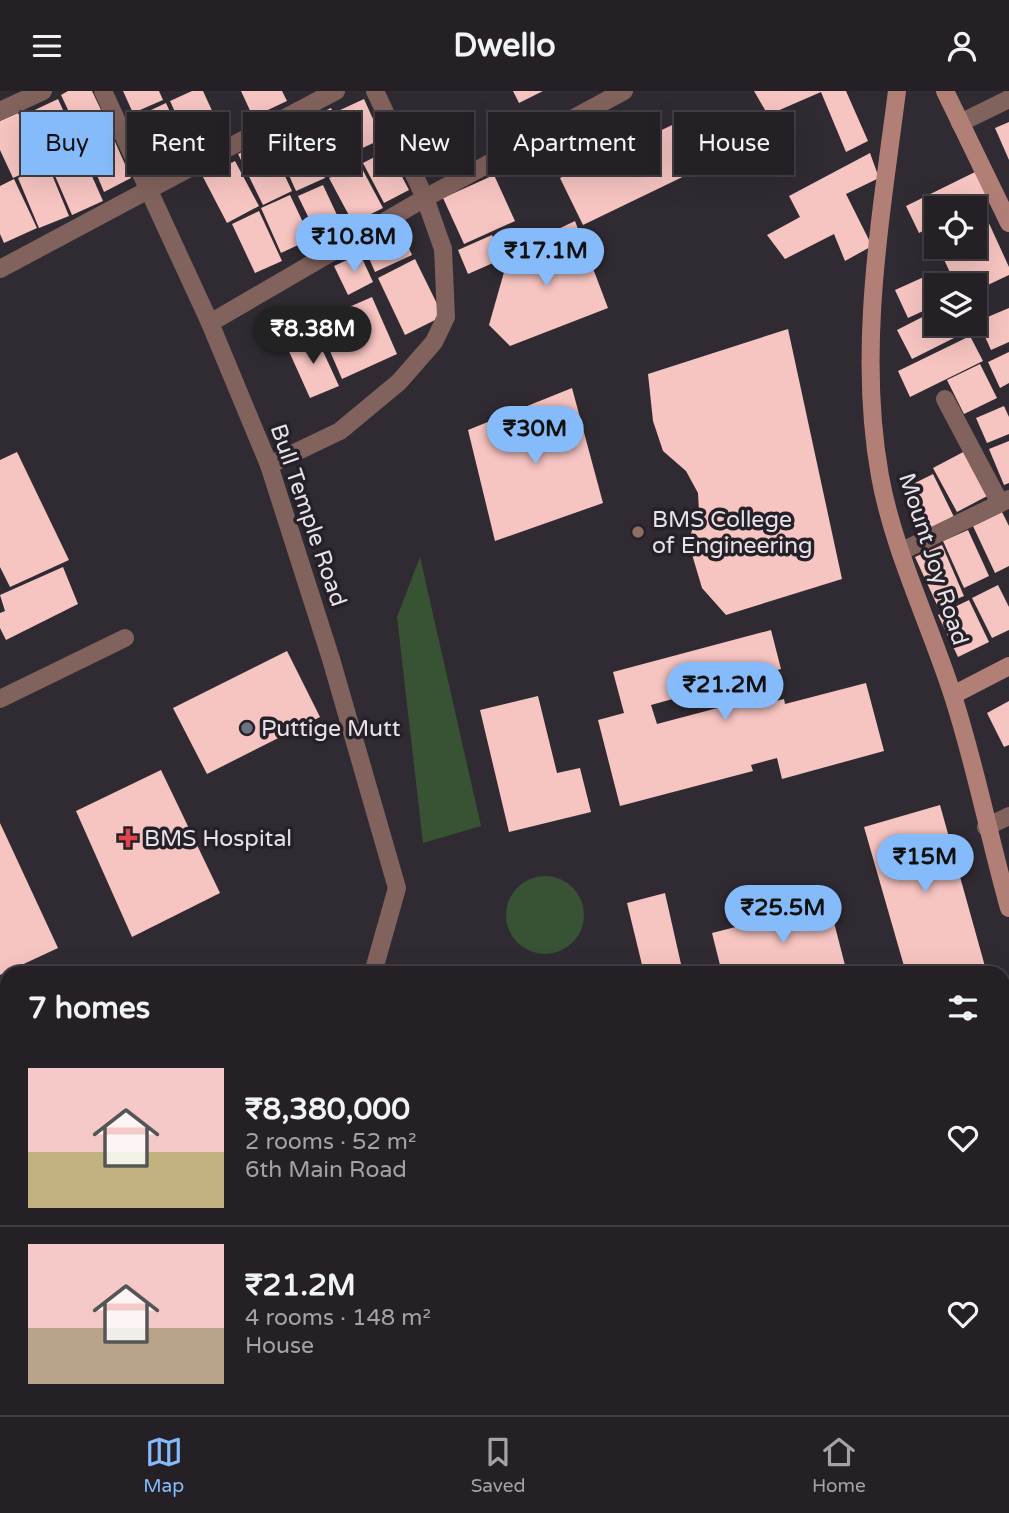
<!DOCTYPE html>
<meta charset="utf-8">
<style>
body{margin:0;font-family:"Varela Round",sans-serif;background:#2c282e;color:#f1f3f6;height:100vh;display:flex;flex-direction:column;font-size:26px;white-space:nowrap}
*{box-sizing:border-box;margin:0}
p{font-size:23px;color:#a3a3a7}
.icon{flex:none;width:38px;height:38px;fill:none;stroke:currentColor;stroke-width:2;stroke-linecap:round;stroke-linejoin:round}
.map{position:relative;flex:1;overflow:hidden}
.panel{position:absolute;left:0px;top:875px;width:1010px;height:450px;display:flex;flex-direction:column;background:#242026;border-radius:21px 21px 0 0;box-shadow:0 7px 28px #0002,0 0 0 2px #413e43}
.panel>*{flex:none}
.guide{position:absolute;left:21px;top:21px;width:968px;height:63px;display:flex;gap:14px}
.fabs{position:absolute;left:924px;top:105px;display:grid;gap:14px}
.fabs a{display:grid;place-items:center;width:63px;height:63px;border-radius:0px;background:#242026;box-shadow:0 7px 28px #0002,0 0 0 2px #413e43;font-size:35px}
.price{position:absolute;translate:-50% -60px;padding:0 16px;border-radius:24px;background:#85bbfb;color:#111;font-size:23px;line-height:46px;filter:drop-shadow(0 2px 4px #0008)}
.price::after{content:'';position:absolute;left:50%;top:42px;width:21px;height:16px;margin-left:-10px;background:inherit;clip-path:polygon(0 0,100% 0,50% 100%)}
.price.selected{background:#222;color:#fff}
ul{padding:0;list-style:none}
li{display:flex;align-items:center;gap:21px;height:175px;padding:0 28px}
li+li{border-top:2px solid #413e43}
li span{display:grid;place-items:center;flex:none;width:196px;height:140px;border-radius:0px;color:#555}
li>.icon{margin-inline-start:auto}
span .icon{width:84px;height:84px;fill:#fffc;stroke-width:1}
li b{font-size:30px}
h2{display:flex;justify-content:space-between;align-items:center;height:84px;padding:0 28px;font-size:30px}
.tag{padding:0 24px;border-radius:0px;background:#242026;box-shadow:0 7px 28px #0002,0 0 0 2px #413e43;font-size:24px;line-height:63px}
.tag.selected{background:#85bbfb;color:#111}
header{display:flex;justify-content:space-between;align-items:center;height:91px;padding:0 28px;background:#242026;font-size:32px;font-weight:700}
.tab-bar{display:flex;justify-content:space-around;align-items:center;height:98px;border-top:2px solid #413e43;background:#242026;font-size:19px;color:#a3a3a7}
.tab-bar a{display:grid;justify-items:center;gap:4px}
.tab-bar .selected{color:#85bbfb}
.map>svg:first-child{display:block}
</style>
<header><svg class="icon" aria-label="menu" viewBox="0 0 24 24"><path d="M4 6h16M4 12h16M4 18h16"/></svg>Dwello<svg class="icon" aria-label="person" viewBox="0 0 24 24"><circle cx="12" cy="8" r="4"/><path d="M4 21q1-7 8-7t8 7"/></svg></header>
<div class="map">
<svg width="1009" height="1324" viewBox="0 0 1009 1324">
<rect width="100%" height="100%" fill="#302b32"/>
<!-- green -->
<g fill="#385234">
<polygon points="420,466 481,735 423,752 397,526"/>
<circle cx="545" cy="824" r="39"/>
<polygon points="7,1147 7,1318 112,1318 112,1324 0,1324 0,1151"/>
</g>
<!-- building -->
<g fill="#f6c4c1" fill-rule="evenodd">
<polygon points="68,0 92,0 111,40 84,53 61,4"/>
<polygon points="123,0 159,0 163,9 133,22"/>
<polygon points="192,0 203,0 225,48 194,62 170,10"/>
<polygon points="241,0 282,0 287,10 253,26"/>
<polygon points="513,0 543,0 519,12"/>
<polygon points="754,0 846,0 868,50 846,61 821,1 768,24"/>
<polygon points="58,8 79,54 46,70 24,24"/>
<polygon points="364,8 382,48 356,60 338,20"/>
<polygon points="166,12 188,61 156,76 134,27"/>
<polygon points="331,17 354,68 328,80 305,29"/>
<polygon points="704,19 726,65 583,134 560,87"/>
<polygon points="18,22 42,74 13,87 0,59 0,30"/>
<polygon points="446,24 461,57 434,69 419,36"/>
<polygon points="300,31 325,87 296,100 271,44"/>
<polygon points="1009,31 1009,69 995,37"/>
<polygon points="113,46 131,87 104,101 86,58"/>
<polygon points="268,49 292,100 263,114 238,63"/>
<polygon points="80,58 103,110 72,124 49,71"/>
<polygon points="388,59 409,99 384,112 363,72"/>
<polygon points="870,62 879,87 846,103 872,155 845,170 834,143 785,168 767,144 800,126 789,105"/>
<polygon points="235,70 259,115 227,132 203,86"/>
<polygon points="359,72 383,117 353,132 329,87"/>
<polygon points="48,74 69,125 39,137 18,87"/>
<polygon points="975,81 988,108 969,117 936,117 936,133 919,142 906,115"/>
<polygon points="494,84 515,130 464,153 443,107"/>
<polygon points="14,88 37,137 4,152 0,143 0,95"/>
<polygon points="323,94 344,139 320,150 298,105"/>
<polygon points="290,104 311,148 281,162 261,117"/>
<polygon points="982,117 1009,176 1009,184 975,200 975,194 956,194 938,156 975,156 975,121"/>
<polygon points="259,120 282,170 255,182 232,133"/>
<polygon points="575,130 608,217 510,255 489,234 510,160 540,146 545,157 559,150 554,140"/>
<polygon points="398,133 412,164 375,181 361,149"/>
<polygon points="492,144 502,168 468,183 458,159"/>
<polygon points="360,163 373,191 348,204 334,175"/>
<polygon points="415,168 443,225 405,244 378,187"/>
<polygon points="935,181 941,194 936,194 936,214 908,227 895,199"/>
<polygon points="372,206 397,263 342,288 317,230"/>
<polygon points="1009,217 1009,251 991,259 978,230"/>
<polygon points="936,219 936,233 966,233 970,239 912,268 897,239"/>
<polygon points="788,238 842,488 726,524 702,497 688,450 699,421 698,402 686,380 663,360 653,330 648,283"/>
<polygon points="315,243 339,295 310,307 287,256"/>
<polygon points="970,245 983,270 910,306 898,280"/>
<polygon points="1009,261 1009,292 1000,297 988,271"/>
<polygon points="980,273 997,307 964,323 947,289"/>
<polygon points="572,297 603,412 495,450 468,339"/>
<polygon points="1004,315 1009,326 1009,343 987,352 976,327"/>
<polygon points="1009,350 1009,392 1004,394 989,358"/>
<polygon points="967,359 991,403 957,421 933,377"/>
<polygon points="17,361 69,469 10,496 0,476 0,369"/>
<polygon points="933,383 955,428 924,443 903,398"/>
<polygon points="1002,421 1009,435 1009,475 995,482 973,435"/>
<polygon points="968,439 989,485 964,497 943,450"/>
<polygon points="942,454 964,505 938,516 915,466"/>
<polygon points="63,476 78,513 6,549 0,537 0,522 5,520 0,504"/>
<polygon points="998,494 1009,516 1009,539 992,547 972,507"/>
<polygon points="969,509 989,551 958,566 938,524"/>
<path d="M771,539L781,578L746,588L754,616L784,608L785,613L866,592L884,660L782,688L777,667L751,674L753,680L620,715L598,629L624,622L613,581ZM720,595L725,615L657,633L651,614Z"/>
<polygon points="287,560 320,626 207,683 173,617"/>
<polygon points="538,605 557,682 580,677 591,721 509,741 480,619"/>
<polygon points="1009,610 1009,654 1004,656 987,622"/>
<polygon points="161,679 220,802 132,846 76,720"/>
<polygon points="940,714 986,879 975,882 906,882 864,736"/>
<polygon points="0,732 58,857 0,884"/>
<polygon points="665,802 683,882 644,882 627,812"/>
<polygon points="829,812 847,882 722,882 712,842"/>
<rect x="1003" y="911" width="6" height="29"/>
<polygon points="216,1318 217,1324 181,1324 181,1322"/>
<polygon points="395,1318 489,1318 490,1320 482,1324 398,1324"/>
<polygon points="583,1318 627,1318 630,1324 586,1324"/>
<polygon points="970,1318 992,1318 993,1324 971,1324"/>
</g>
<g fill="none" stroke-linecap="round" stroke-linejoin="round">
<!-- minor -->
<g stroke="#82625d" stroke-width="18">
<polyline points="0,20 43,0"/>
<polyline points="960,32 1009,8"/>
<polyline points="0,178 148,99"/>
<polyline points="210,232 425,107 624,0"/>
<polyline points="945,308 1000,412"/>
<polyline points="269,374 340,340 399,291 434,251 446,226 443,158 425,107 375,0"/>
<polyline points="902,460 1009,408"/>
<polyline points="0,608 125,547"/>
<polyline points="986,736 1009,725"/>
<polyline points="1003,951 1009,950"/>
<polyline points="1003,1113 1009,1125"/>
<polyline points="1003,1285 1009,1283"/>
<polyline points="565,1318 569,1324"/>
<polyline points="709,1318 712,1324"/>
<polyline points="853,1318 856,1324"/>
</g>
<!-- tertiary -->
<g stroke="#82625d" stroke-width="18">
<polyline points="103,0 210,232 269,374 331,568 397,797 373,882"/>
<polyline points="148,99 336,0"/>
<polyline points="301,1318 303,1324"/>
</g>
<!-- secondary -->
<g stroke="#b27f77" stroke-width="18">
<path d="M897,0C881,126 857,259 880,385C893,458 929,531 952,602C975,672 989,746 1009,817"/>
<polyline points="945,0 1009,132"/>
<polyline points="953,604 1009,575"/>
<polyline points="1003,1045 1009,1035"/>
<polyline points="1003,1218 1009,1215"/>
<polyline points="790,1324 797,1318"/>
</g>
</g>
<!-- markers -->
<circle fill="#8d6e63" stroke="#262128" stroke-width="2.5" cx="638" cy="441" r="7"/>
<circle fill="#6b7280" stroke="#262128" stroke-width="2.5" cx="247" cy="637" r="7"/>
<path fill="#e0444e" stroke="#262128" stroke-width="2.5" d="M124.5 736.5h7v7h7v7h-7v7h-7v-7h-7v-7h7z"/>
<g text-anchor="middle" stroke-width="7" stroke-linejoin="round" paint-order="stroke">
<!-- street labels -->
<g font-size="23" fill="#e7e3e8" stroke="#262128">
<text transform="translate(309 424) rotate(71)" y="8">Bull Temple Road</text>
<text transform="translate(934 468) rotate(72)" y="8">Mount Joy Road</text>
</g>
<!-- poi labels -->
<g font-size="23" fill="#e7e3e8" stroke="#262128" text-anchor="start">
<text x="652" y="436">BMS College<tspan x="652" dy="26">of Engineering</tspan></text>
<text x="261" y="645">Puttige Mutt</text>
<text x="144" y="755">BMS Hospital</text>
</g>
</g>
</svg>
<div class="fabs">
<a><svg class="icon" aria-label="locate" viewBox="0 0 24 24"><circle cx="12" cy="12" r="6"/><path d="M12 2v4M12 18v4M2 12h4M18 12h4"/></svg></a>
<a><svg class="icon" aria-label="layers" viewBox="0 0 24 24"><path d="M12 4l9 5-9 5-9-5zM3 14l9 5 9-5"/></svg></a>
</div>
<b class="price" style="left:354px;top:183px">₹10.8M</b>
<b class="price" style="left:546px;top:197px">₹17.1M</b>
<b class="price selected" style="left:313px;top:275px">₹8.38M</b>
<b class="price" style="left:535px;top:375px">₹30M</b>
<b class="price" style="left:725px;top:631px">₹21.2M</b>
<b class="price" style="left:925px;top:803px">₹15M</b>
<b class="price" style="left:783px;top:854px">₹25.5M</b>
<div class="guide">
<a class="tag selected">Buy</a>
<a class="tag">Rent</a>
<a class="tag">Filters</a>
<a class="tag">New</a>
<a class="tag">Apartment</a>
<a class="tag">House</a>
</div>
<section class="panel">
<h2>7 homes<svg class="icon" aria-label="filters" viewBox="0 0 24 24"><path d="M4 7h16M4 17h16"/><circle cx="9" cy="7" r="2"/><circle cx="15" cy="17" r="2"/></svg></h2>
<ul>
<li><span style="background:linear-gradient(#f6c9c9 60%,#c2b280 0)"><svg class="icon" aria-label="home" viewBox="0 0 24 24"><path d="M3 11l9-7 9 7M6 9v11h12V9"/></svg></span><div><b>₹8,380,000</b><p>2 rooms · 52 m²</p><p>6th Main Road</p></div><svg class="icon" aria-label="heart" viewBox="0 0 24 24"><path d="M12 20l-8-8c-3-5 5-10 8-4 3-6 11-1 8 4z"/></svg></li>
<li><span style="background:linear-gradient(#f6c9c9 60%,#b9a48a 0)"><svg class="icon" aria-label="home" viewBox="0 0 24 24"><path d="M3 11l9-7 9 7M6 9v11h12V9"/></svg></span><div><b>₹21.2M</b><p>4 rooms · 148 m²</p><p>House</p></div><svg class="icon" aria-label="heart" viewBox="0 0 24 24"><path d="M12 20l-8-8c-3-5 5-10 8-4 3-6 11-1 8 4z"/></svg></li>
</ul>
</section>
</div>
<nav class="tab-bar">
<a class="selected"><svg class="icon" aria-label="map" viewBox="0 0 24 24"><path d="M3 6l6-2 6 2 6-2v14l-6 2-6-2-6 2zM9 4v14M15 6v14"/></svg>Map</a>
<a><svg class="icon" aria-label="saved" viewBox="0 0 24 24"><path d="M7 4h10v16l-5-4-5 4z"/></svg>Saved</a>
<a><svg class="icon" aria-label="home" viewBox="0 0 24 24"><path d="M3 11l9-7 9 7M6 9v11h12V9"/></svg>Home</a>
</nav>
